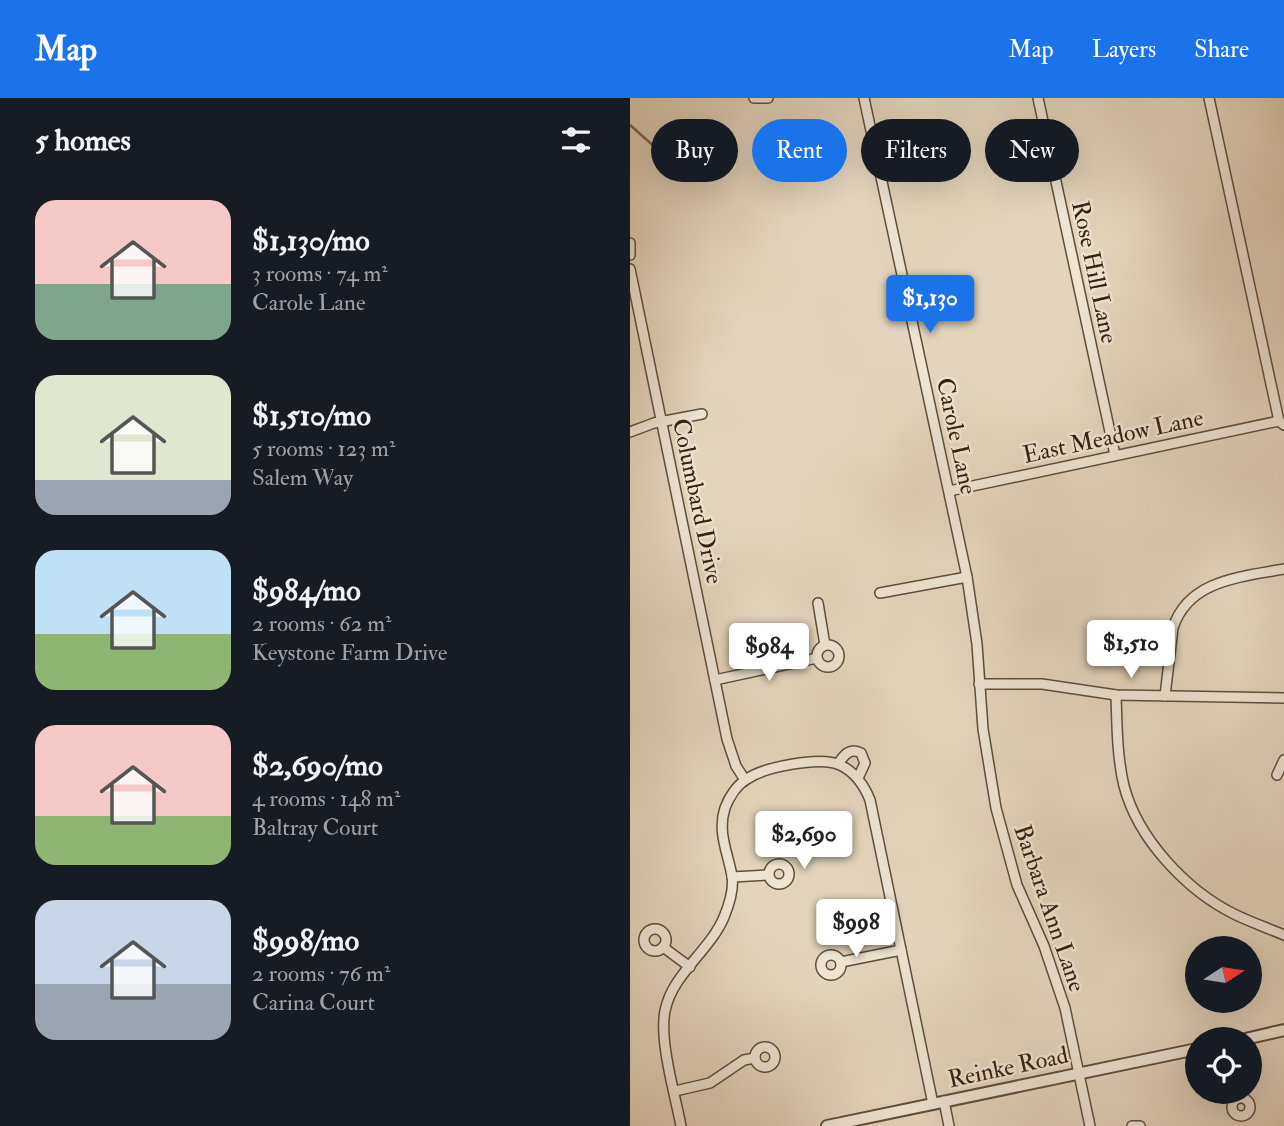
<!DOCTYPE html>
<meta charset="utf-8">
<style>
body{margin:0;font-family:"IM FELL Double Pica",serif;background:#20242c;color:#f1f3f6;height:100vh;display:flex;flex-direction:column;font-size:26px;white-space:nowrap}
*{box-sizing:border-box;margin:0}
p{font-size:23px;color:#9ea1a6}
.icon{flex:none;width:38px;height:38px;fill:none;stroke:currentColor;stroke-width:2;stroke-linecap:round;stroke-linejoin:round}
.map{position:relative;flex:1;overflow:hidden}
.panel{display:flex;flex-direction:column;background:#171b24;width:630px}
.panel>*{flex:none}
.guide{position:absolute;left:21px;top:21px;width:527px;height:63px;display:flex;gap:14px}
.needle{width:46px;rotate:78deg}
.buttons{position:absolute;left:555px;top:838px;display:grid;gap:14px}
.buttons a{display:grid;place-items:center;width:77px;height:77px;border-radius:50%;background:#171b24;box-shadow:0 7px 28px #0002;font-size:35px}
.price{position:absolute;translate:-50% -60px;padding:0 16px;border-radius:7px;background:#fff;color:#222;font-size:23px;line-height:46px;filter:drop-shadow(0 2px 4px #0008)}
.price::after{content:'';position:absolute;left:50%;top:42px;width:21px;height:16px;margin-left:-10px;background:inherit;clip-path:polygon(0 0,100% 0,50% 100%)}
.price.current{background:#1a73e8;color:#fff}
ul{padding:0;list-style:none}
li{display:flex;align-items:center;gap:21px;height:175px;padding:0 35px}
li span{display:grid;place-items:center;flex:none;width:196px;height:140px;border-radius:21px;color:#555}
li>.icon{margin-inline-start:auto}
span .icon{width:84px;height:84px;fill:#fffc;stroke-width:1}
li b{font-size:30px}
h2{display:flex;justify-content:space-between;align-items:center;height:84px;padding:0 35px;font-size:30px}
.chip{padding:0 24px;border-radius:32px;background:#171b24;box-shadow:0 7px 28px #0002;font-size:24px;line-height:63px}
.chip.current{background:#1a73e8;color:#fff}
header{display:flex;align-items:center;gap:42px;box-sizing:border-box;height:98px;padding:0 35px;background:#1a73e8;color:#fff}
header strong{font-size:33px}
nav{display:flex;gap:38px;margin-inline-start:auto;font-size:24px}
main{display:flex;flex:1;min-height:0}
.map>svg:first-child{display:block}
</style>
<header>
<strong>Map</strong>
<nav><a>Map</a><a>Layers</a><a>Share</a></nav>
</header>
<main>
<section class="panel">
<h2>5 homes<svg class="icon" aria-label="filters" viewBox="0 0 24 24"><path d="M4 7h16M4 17h16"/><circle cx="9" cy="7" r="2"/><circle cx="15" cy="17" r="2"/></svg></h2>
<ul>
<li><span style="background:linear-gradient(#f6c9c9 60%,#7fa58c 0)"><svg class="icon" aria-label="home" viewBox="0 0 24 24"><path d="M3 11l9-7 9 7M6 9v11h12V9"/></svg></span><div><b>$1,130/mo</b><p>3 rooms · 74 m²</p><p>Carole Lane</p></div></li>
<li><span style="background:linear-gradient(#dfe7d0 75%,#9aa5b1 0)"><svg class="icon" aria-label="home" viewBox="0 0 24 24"><path d="M3 11l9-7 9 7M6 9v11h12V9"/></svg></span><div><b>$1,510/mo</b><p>5 rooms · 123 m²</p><p>Salem Way</p></div></li>
<li><span style="background:linear-gradient(#bfe0f5 60%,#8fb573 0)"><svg class="icon" aria-label="home" viewBox="0 0 24 24"><path d="M3 11l9-7 9 7M6 9v11h12V9"/></svg></span><div><b>$984/mo</b><p>2 rooms · 62 m²</p><p>Keystone Farm Drive</p></div></li>
<li><span style="background:linear-gradient(#f6c9c9 65%,#8fb573 0)"><svg class="icon" aria-label="home" viewBox="0 0 24 24"><path d="M3 11l9-7 9 7M6 9v11h12V9"/></svg></span><div><b>$2,690/mo</b><p>4 rooms · 148 m²</p><p>Baltray Court</p></div></li>
<li><span style="background:linear-gradient(#c9d6e8 60%,#9aa5b1 0)"><svg class="icon" aria-label="home" viewBox="0 0 24 24"><path d="M3 11l9-7 9 7M6 9v11h12V9"/></svg></span><div><b>$998/mo</b><p>2 rooms · 76 m²</p><p>Carina Court</p></div></li>
</ul>
</section>
<div class="map">
<svg width="654" height="1028" viewBox="0 0 654 1028">
<rect width="100%" height="100%" fill="#e3d5bd"/>
<filter id="stains"><feTurbulence type="fractalNoise" baseFrequency=".00286" numOctaves="4"/><feColorMatrix values="0 0 0 0 .2 0 0 0 0 .09 0 0 0 0 .02 0 0 0 .5 -.17"/></filter>
<radialGradient id="worn" r=".72"><stop offset=".6" stop-color="#630" stop-opacity="0"/><stop offset="1" stop-color="#630" stop-opacity=".3"/></radialGradient>
<g fill="none" stroke-linecap="round" stroke-linejoin="round">
<!-- stream -->
<polyline stroke="#7a6854" stroke-width="2.5" points="0,27 35,58"/>
<!-- minor casing -->
<g stroke="#604e3b" stroke-width="12">
<g id="minor">
<polyline points="124,0 138,0"/>
<polyline points="234,0 337,479 347,546 353,631 366,710 387,787 414,848 435,910 460,1028"/>
<polyline points="408,0 485,357"/>
<polyline points="579,0 649,323"/>
<polyline points="0,145 0,157"/>
<polyline points="0,171 97,641 106,668 115,682"/>
<polyline points="0,334 24,325 72,316"/>
<polyline points="319,393 649,323 654,327"/>
<polyline points="250,495 337,479"/>
<polyline points="188,505 195,547"/>
<circle cx="198" cy="558" r="11"/>
<polyline points="85,582 187,560"/>
<polyline points="349,586 412,586 486,597 654,600"/>
<path d="M486,597C487,627 487,659 494,688C508,741 556,792 604,816C620,824 638,830 654,837"/>
<path d="M535,598L543,530C558,482 611,479 654,471"/>
<path d="M208,666C214,657 220,649 231,655L235,665L228,680"/>
<polyline points="647,677 654,662"/>
<circle cx="149" cy="776" r="10"/>
<polyline points="102,779 138,777"/>
<circle cx="25" cy="842" r="11"/>
<polyline points="33,849 60,869"/>
<circle cx="201" cy="867" r="10"/>
<polyline points="211,864 271,852"/>
<circle cx="135" cy="959" r="10"/>
<polyline points="45,993 80,985 114,962 125,960"/>
<circle cx="611" cy="1009" r="9"/>
<polyline points="314,1003 319,1028"/>
<path d="M51,1028C45,996 29,943 35,913C42,876 80,853 94,819C99,807 104,791 102,778C98,755 87,734 95,710C99,699 107,687 117,681C134,669 190,658 210,667C225,674 234,687 240,702L303,1006"/>
<polyline points="502,1028 510,1028"/>
</g>
</g>
<!-- tertiary casing -->
<g stroke="#604e3b" stroke-width="14">
<g id="tertiary">
<polyline points="611,942 654,932"/>
<polyline points="197,1028 567,951"/>
</g>
</g>
<!-- minor -->
<use href="#minor" stroke="#ede4d4" stroke-width="9"/>
<!-- tertiary -->
<use href="#tertiary" stroke="#ede4d4" stroke-width="10"/>
</g>
<g text-anchor="middle" stroke-width="5" stroke-linejoin="round" paint-order="stroke">
<!-- street labels -->
<g font-size="24" fill="#352110" stroke="#ede4d4">
<text transform="translate(465 174) rotate(78)" y="8">Rose Hill Lane</text>
<text transform="translate(327 338) rotate(78)" y="8">Carole Lane</text>
<text transform="translate(483 338) rotate(-12)" y="8">East Meadow Lane</text>
<text transform="translate(68 403) rotate(78)" y="8">Columbard Drive</text>
<text transform="translate(420 810) rotate(71)" y="8">Barbara Ann Lane</text>
<text transform="translate(378 969) rotate(-12)" y="8">Reinke Road</text>
</g>
</g>
<rect width="100%" height="100%" filter="url(#stains)"/>
<rect width="100%" height="100%" fill="url(#worn)"/>
</svg>
<div class="buttons">
<a><svg class="needle" viewBox="-14 -14 28 28"><path d="M0-13l5 13h-10z" fill="#e53935"/><path d="M0 13l5-13h-10z" fill="#9ea1a6"/></svg></a>
<a><svg class="icon" aria-label="locate" viewBox="0 0 24 24"><circle cx="12" cy="12" r="6"/><path d="M12 2v4M12 18v4M2 12h4M18 12h4"/></svg></a>
</div>
<b class="price current" style="left:300px;top:237px">$1,130</b>
<b class="price" style="left:501px;top:582px">$1,510</b>
<b class="price" style="left:139px;top:585px">$984</b>
<b class="price" style="left:174px;top:773px">$2,690</b>
<b class="price" style="left:226px;top:861px">$998</b>
<div class="guide">
<a class="chip">Buy</a>
<a class="chip current">Rent</a>
<a class="chip">Filters</a>
<a class="chip">New</a>
</div>
</div>
</main>
